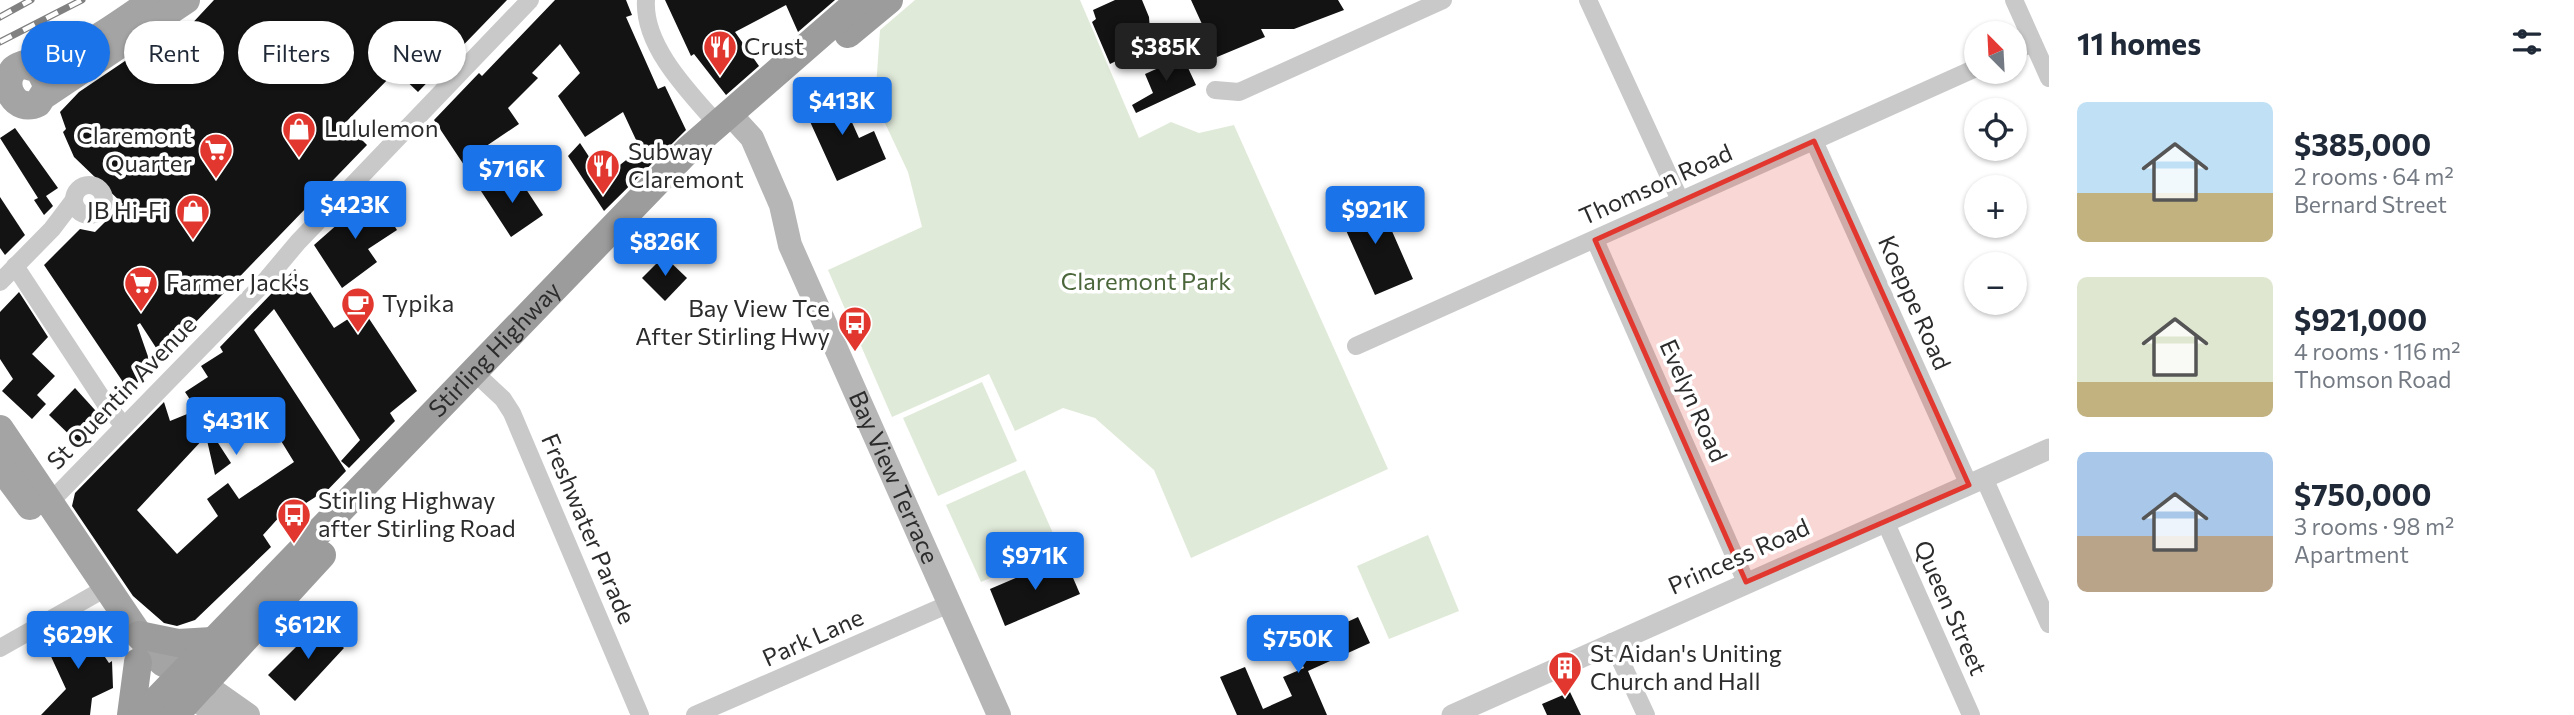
<!DOCTYPE html>
<meta charset="utf-8">
<style>
body{margin:0;font-family:Commissioner,sans-serif;background:#f6f6f7;color:#1f2937;height:100vh;display:flex;flex-direction:column;font-size:26px;white-space:nowrap}
*{box-sizing:border-box;margin:0}
p{font-size:23px;color:#747a83}
.icon{flex:none;width:38px;height:38px;fill:none;stroke:currentColor;stroke-width:2;stroke-linecap:round;stroke-linejoin:round}
.map{position:relative;flex:1;overflow:hidden}
.drawer{display:flex;flex-direction:column;background:#fff;width:525px}
.drawer>*{flex:none}
.guide{position:absolute;left:21px;top:21px;width:665px;height:63px;display:flex;gap:14px}
.needle{width:46px;rotate:336deg}
.fabs{position:absolute;left:1964px;top:21px;display:grid;gap:14px}
.fabs a{display:grid;place-items:center;width:63px;height:63px;border-radius:50%;background:#fff;box-shadow:0 2px 5px #0004;font-size:35px}
.price{position:absolute;translate:-50% -60px;padding:0 16px;border-radius:7px;background:#1a73e8;color:#fff;font-size:23px;line-height:46px;filter:drop-shadow(0 2px 4px #0008)}
.price::after{content:'';position:absolute;left:50%;top:42px;width:21px;height:16px;margin-left:-10px;background:inherit;clip-path:polygon(0 0,100% 0,50% 100%)}
.price.selected{background:#222;color:#fff}
ul{padding:0;list-style:none}
li{display:flex;align-items:center;gap:21px;height:175px;padding:0 28px}
li span{display:grid;place-items:center;flex:none;width:196px;height:140px;border-radius:10px;color:#555}
li>.icon{margin-inline-start:auto}
span .icon{width:84px;height:84px;fill:#fffc;stroke-width:1}
li b{font-size:30px}
h2{display:flex;justify-content:space-between;align-items:center;height:84px;padding:0 28px;font-size:30px}
.tag{padding:0 24px;border-radius:32px;background:#fff;box-shadow:0 2px 5px #0004;font-size:24px;line-height:63px}
.tag.selected{background:#1a73e8;color:#fff}
main{display:flex;flex:1;min-height:0}
.map>svg:first-child{display:block}
</style>
<main>
<div class="map">
<svg width="2049" height="715" viewBox="0 0 2049 715">
<rect width="100%" height="100%" fill="#fff"/>
<!-- green -->
<g fill="#e0ead9">
<polygon points="915,0 1080,0 1139,138 1171,122 1199,133 1234,125 1388,469 1191,558 1154,470 1095,418 1063,408 1015,431 989,374 892,417 828,270 922,227 908,172 875,102 880,30"/>
<polygon points="982,382 1017,461 938,496 903,418"/>
<polygon points="1025,470 1059,547 981,582 946,505"/>
<polygon points="1428,535 1459,611 1389,639 1357,566"/>
</g>
<!-- building -->
<g fill="#131313" fill-rule="evenodd">
<polygon points="214,0 507,0 418,92 396,71 345,123 367,145 162,357 140,323 137,325 152,368 129,391 44,265 80,229 95,232 123,204 74,157 63,132 66,129 60,112 79,92 162,36 179,25 185,31"/>
<polygon points="555,0 626,0 632,15 626,17 658,89 665,86 686,130 604,211 568,156 580,143 603,178 634,154 629,148 637,142 623,112 585,137 558,96 580,73 560,44 532,73 538,78 508,108 519,124 473,155 475,158 464,165 434,120 479,73 482,76"/>
<polygon points="665,0 835,0 798,32 786,5 735,32 759,66 726,95 694,54 691,56"/>
<polygon points="1115,0 1142,0 1149,17 1151,44 1110,64 1092,22 1096,19 1093,10"/>
<polygon points="1191,0 1338,0 1344,10 1294,29 1261,29 1265,37 1217,57"/>
<polygon points="1183,57 1196,85 1136,113 1132,105 1153,93 1145,74"/>
<polygon points="837,89 859,138 874,131 886,159 837,181 802,104"/>
<polygon points="15,128 58,188 46,196 53,206 44,215 34,200 38,198 0,138"/>
<polygon points="497,179 503,187 515,179 519,185 522,183 543,215 511,237 481,191"/>
<polygon points="373,193 397,230 368,249 377,262 342,288 314,245"/>
<polygon points="1354,195 1362,215 1381,206 1413,279 1375,295 1336,208"/>
<polygon points="0,197 25,235 5,255 0,248"/>
<polygon points="664,256 687,278 665,301 642,278"/>
<path d="M295,269L334,328L359,312L362,317L366,314L417,391L390,413L395,421L349,468L341,461L360,440L274,309L254,330L346,471L319,499L317,496L295,510L291,504L263,535L271,547L195,620L177,626L164,623L133,596L72,506L75,493L164,402L170,421L197,410L185,392L208,377L201,366L223,352L220,347ZM232,414L247,438L270,423L294,462L239,499L228,483L207,499L218,516L177,554L137,510L206,436L215,475L231,463L209,429Z"/>
<polygon points="19,292 48,337 32,354 55,376 37,395 46,404 32,419 2,391 13,379 0,359 0,312"/>
<polygon points="75,388 105,421 81,446 49,415"/>
<polygon points="1064,557 1080,594 1005,626 990,589"/>
<polygon points="1358,617 1370,643 1308,671 1327,715 1237,715 1220,677 1245,667 1263,709 1292,696 1283,677 1304,668 1295,646"/>
<polygon points="76,622 86,637 90,635 109,663 112,661 113,688 92,698 90,715 41,715 66,689 42,637"/>
<polygon points="321,622 327,629 334,625 341,632 338,642 344,648 295,701 268,675"/>
<polygon points="1570,692 1581,715 1547,715 1542,704"/>
</g>
<g fill="none" stroke-linecap="round" stroke-linejoin="round">
<!-- minor -->
<g stroke="#c9c9c9" stroke-width="18">
<path d="M646,0C643,46 689,92 718,125"/>
<polyline points="1588,0 1680,200"/>
<polyline points="2014,0 2049,78"/>
<polyline points="2014,51 2033,43"/>
<polyline points="1215,90 1239,92 1443,0"/>
<polyline points="1814,141 1969,485"/>
<circle cx="89" cy="200" r="15"/>
<polyline points="1595,240 1746,582"/>
<polyline points="15,266 105,403 124,426"/>
<polyline points="0,282 52,229 74,200"/>
<polyline points="1356,346 1976,68"/>
<polyline points="474,372 503,399 512,413 640,715"/>
<polyline points="1984,478 2049,624"/>
<polyline points="43,506 56,496 261,286 298,242 530,0"/>
<polyline points="1885,521 1971,715"/>
<polyline points="1612,642 1646,715"/>
<polyline points="0,648 106,588"/>
<polyline points="695,715 949,604"/>
</g>
<!-- tertiary -->
<polyline stroke="#c9c9c9" stroke-width="21" points="1452,715 2049,449"/>
<!-- secondary -->
<g stroke="#b6b6b6" stroke-width="24">
<path id="s1" d="M730,114L752,138L781,205L790,245L999,715"/>
<polyline points="204,684 248,715"/>
<polyline points="191,697 220,715"/>
</g>
<!-- primary -->
<g stroke="#a4a4a4" stroke-width="28">
<path d="M25,65L39,69L48,87L38,103C15,114 0,85 14,69C25,61 43,62 56,58C92,45 123,21 154,0"/>
<polyline points="46,94 186,0"/>
<polyline points="0,429 139,635 162,662 204,684"/>
<polyline points="0,466 30,506"/>
</g>
<!-- trunk -->
<g stroke="#9c9c9c" stroke-width="28">
<polyline points="848,34 889,0"/>
<polyline points="139,635 178,643 212,641"/>
<polyline points="131,715 138,662"/>
<path id="s2" d="M142,715L689,149L860,0"/>
<polyline points="175,715 322,555"/>
</g>
<!-- rail casing -->
<g stroke="#818181" stroke-width="7">
<g id="rail">
<polyline points="0,17 31,0"/>
<polyline points="0,42 82,0"/>
</g>
</g>
<!-- rail -->
<use href="#rail" stroke="#fff" stroke-width="4.5" stroke-dasharray="13" stroke-linecap="butt"/>
</g>
<!-- marked area -->
<path fill="#e2372e" fill-opacity="0.2" stroke="#e2372e" stroke-width="5" stroke-linejoin="round" d="M1814,141L1969,485L1746,582L1595,240Z"/>
<!-- icons -->
<defs>
<g id="restaurant-pin" transform="scale(1.75)"><path d="M0 17L-7.5 6A9.5 9.5 0 1 1 7.5 6Z" fill="#e2372e" stroke="#fff"/><path d="M-5-6h1v4h1v-4h1v4h1v-4h1v5L-1.5 .5V6h-2V.5L-5-1ZM5-6V6H3V1.5H1.5Q1.5-4 5-6Z" fill="#fff"/></g>
<g id="shop-pin" transform="scale(1.75)"><path d="M0 17L-7.5 6A9.5 9.5 0 1 1 7.5 6Z" fill="#e2372e" stroke="#fff"/><path d="M-5-2.5h2.3a2.7 3.5 0 0 1 5.4 0H5L5.5 6h-11ZM-1.5-2.5h3a1.5 2.3 0 0 0-3 0Z" fill="#fff"/></g>
<g id="supermarket-pin" transform="scale(1.75)"><path d="M0 17L-7.5 6A9.5 9.5 0 1 1 7.5 6Z" fill="#e2372e" stroke="#fff"/><path d="M-6-5.5h2.5l.6 2H6L4.5 2H-2.5L-4.4-4H-6ZM-1.5 3.2a1.3 1.3 0 1 0 .1 0ZM3 3.2a1.3 1.3 0 1 0 .1 0Z" fill="#fff"/></g>
<g id="cafe-pin" transform="scale(1.75)"><path d="M0 17L-7.5 6A9.5 9.5 0 1 1 7.5 6Z" fill="#e2372e" stroke="#fff"/><path d="M-5.5-4.5H6V0H3Q3 3.5 0 3.5H-2.5Q-5.5 3.5-5.5 0ZM3-3.2v2h1.7v-2ZM-6 4.5H4V6H-6Z" fill="#fff"/></g>
<g id="bus-pin" transform="scale(1.75)"><path d="M0 17L-7.5 6A9.5 9.5 0 1 1 7.5 6Z" fill="#e2372e" stroke="#fff"/><path d="M-5-6H5V4H4V6H2V4H-2V6H-4V4H-5ZM-3.5-4V0h7V-4ZM-3.5 1.2v1.5H-2V1.2ZM2 1.2v1.5H3.5V1.2Z" fill="#fff"/></g>
<g id="building-pin" transform="scale(1.75)"><path d="M0 17L-7.5 6A9.5 9.5 0 1 1 7.5 6Z" fill="#e2372e" stroke="#fff"/><path d="M-4-6H4V6H1V3H-1V6H-4ZM-2.5-4.3h1.7v1.8h-1.7ZM.8-4.3h1.7v1.8H.8ZM-2.5-1h1.7V.8h-1.7ZM.8-1h1.7V.8H.8Z" fill="#fff"/></g>
</defs>
<g fill-rule="evenodd">
<use href="#restaurant-pin" x="720" y="47"/>
<use href="#shop-pin" x="299" y="129"/>
<use href="#supermarket-pin" x="216" y="150"/>
<use href="#restaurant-pin" x="603" y="166"/>
<use href="#shop-pin" x="193" y="211"/>
<use href="#supermarket-pin" x="141" y="283"/>
<use href="#cafe-pin" x="358" y="304"/>
<use href="#bus-pin" x="855" y="323"/>
<use href="#bus-pin" x="294" y="515"/>
<use href="#building-pin" x="1565" y="668"/>
</g>
<g text-anchor="middle" stroke-width="7" stroke-linejoin="round" paint-order="stroke">
<!-- poi labels -->
<g font-size="24" fill="#2c2c2c" stroke="#fff" text-anchor="start">
<text x="744" y="55">Crust</text>
<text x="324" y="137">Lululemon</text>
<text x="192" y="144" text-anchor="end">Claremont<tspan x="192" dy="28">Quarter</tspan></text>
<text x="628" y="160">Subway<tspan x="628" dy="28">Claremont</tspan></text>
<text x="168" y="219" text-anchor="end">JB Hi-Fi</text>
<text x="166" y="291">Farmer Jack's</text>
<text x="382" y="312">Typika</text>
<text x="830" y="317" text-anchor="end">Bay View Tce<tspan x="830" dy="28">After Stirling Hwy</tspan></text>
<text x="318" y="509">Stirling Highway<tspan x="318" dy="28">after Stirling Road</tspan></text>
<text x="1590" y="662">St Aidan's Uniting<tspan x="1590" dy="28">Church and Hall</tspan></text>
</g>
<!-- street labels -->
<g font-size="24" fill="#2c2c2c" stroke="#fff">
<text transform="translate(1656 185) rotate(-24)" y="8">Thomson Road</text>
<text transform="translate(1914 303) rotate(66)" y="8">Koeppe Road</text>
<text dy="8" stroke="none"><textPath href="#s2" startOffset="508">Stirling Highway</textPath></text>
<text transform="translate(122 393) rotate(-46)" y="8">St Quentin Avenue</text>
<text transform="translate(1693 401) rotate(66)" y="8">Evelyn Road</text>
<text dy="8" stroke="none"><textPath href="#s1" startOffset="401">Bay View Terrace</textPath></text>
<text transform="translate(588 529) rotate(67)" y="8">Freshwater Parade</text>
<text transform="translate(1739 557) rotate(-24)" y="8">Princess Road</text>
<text transform="translate(1950 608) rotate(66)" y="8">Queen Street</text>
<text transform="translate(813 638) rotate(-24)" y="8">Park Lane</text>
</g>
<!-- park labels -->
<g font-size="24" fill="#4a663a" stroke="#fff">
<text x="1146" y="290">Claremont Park</text>
</g>
</g>
</svg>
<div class="fabs">
<a><svg class="needle" viewBox="-14 -14 28 28"><path d="M0-13l5 13h-10z" fill="#e53935"/><path d="M0 13l5-13h-10z" fill="#747a83"/></svg></a>
<a><svg class="icon" aria-label="locate" viewBox="0 0 24 24"><circle cx="12" cy="12" r="6"/><path d="M12 2v4M12 18v4M2 12h4M18 12h4"/></svg></a>
<a>+</a>
<a>−</a>
</div>
<b class="price selected" style="left:1166px;top:83px">$385K</b>
<b class="price" style="left:842px;top:137px">$413K</b>
<b class="price" style="left:512px;top:205px">$716K</b>
<b class="price" style="left:355px;top:241px">$423K</b>
<b class="price" style="left:1375px;top:246px">$921K</b>
<b class="price" style="left:665px;top:278px">$826K</b>
<b class="price" style="left:236px;top:457px">$431K</b>
<b class="price" style="left:1035px;top:592px">$971K</b>
<b class="price" style="left:308px;top:661px">$612K</b>
<b class="price" style="left:78px;top:671px">$629K</b>
<b class="price" style="left:1298px;top:675px">$750K</b>
<div class="guide">
<a class="tag selected">Buy</a>
<a class="tag">Rent</a>
<a class="tag">Filters</a>
<a class="tag">New</a>
</div>
</div>
<section class="drawer">
<h2>11 homes<svg class="icon" aria-label="filters" viewBox="0 0 24 24"><path d="M4 7h16M4 17h16"/><circle cx="9" cy="7" r="2"/><circle cx="15" cy="17" r="2"/></svg></h2>
<ul>
<li><span style="background:linear-gradient(#bfe0f5 65%,#c2b280 0)"><svg class="icon" aria-label="home" viewBox="0 0 24 24"><path d="M3 11l9-7 9 7M6 9v11h12V9"/></svg></span><div><b>$385,000</b><p>2 rooms · 64 m²</p><p>Bernard Street</p></div></li>
<li><span style="background:linear-gradient(#dfe7d0 75%,#c2b280 0)"><svg class="icon" aria-label="home" viewBox="0 0 24 24"><path d="M3 11l9-7 9 7M6 9v11h12V9"/></svg></span><div><b>$921,000</b><p>4 rooms · 116 m²</p><p>Thomson Road</p></div></li>
<li><span style="background:linear-gradient(#a9c7e8 60%,#b9a48a 0)"><svg class="icon" aria-label="home" viewBox="0 0 24 24"><path d="M3 11l9-7 9 7M6 9v11h12V9"/></svg></span><div><b>$750,000</b><p>3 rooms · 98 m²</p><p>Apartment</p></div></li>
</ul>
</section>
</main>
